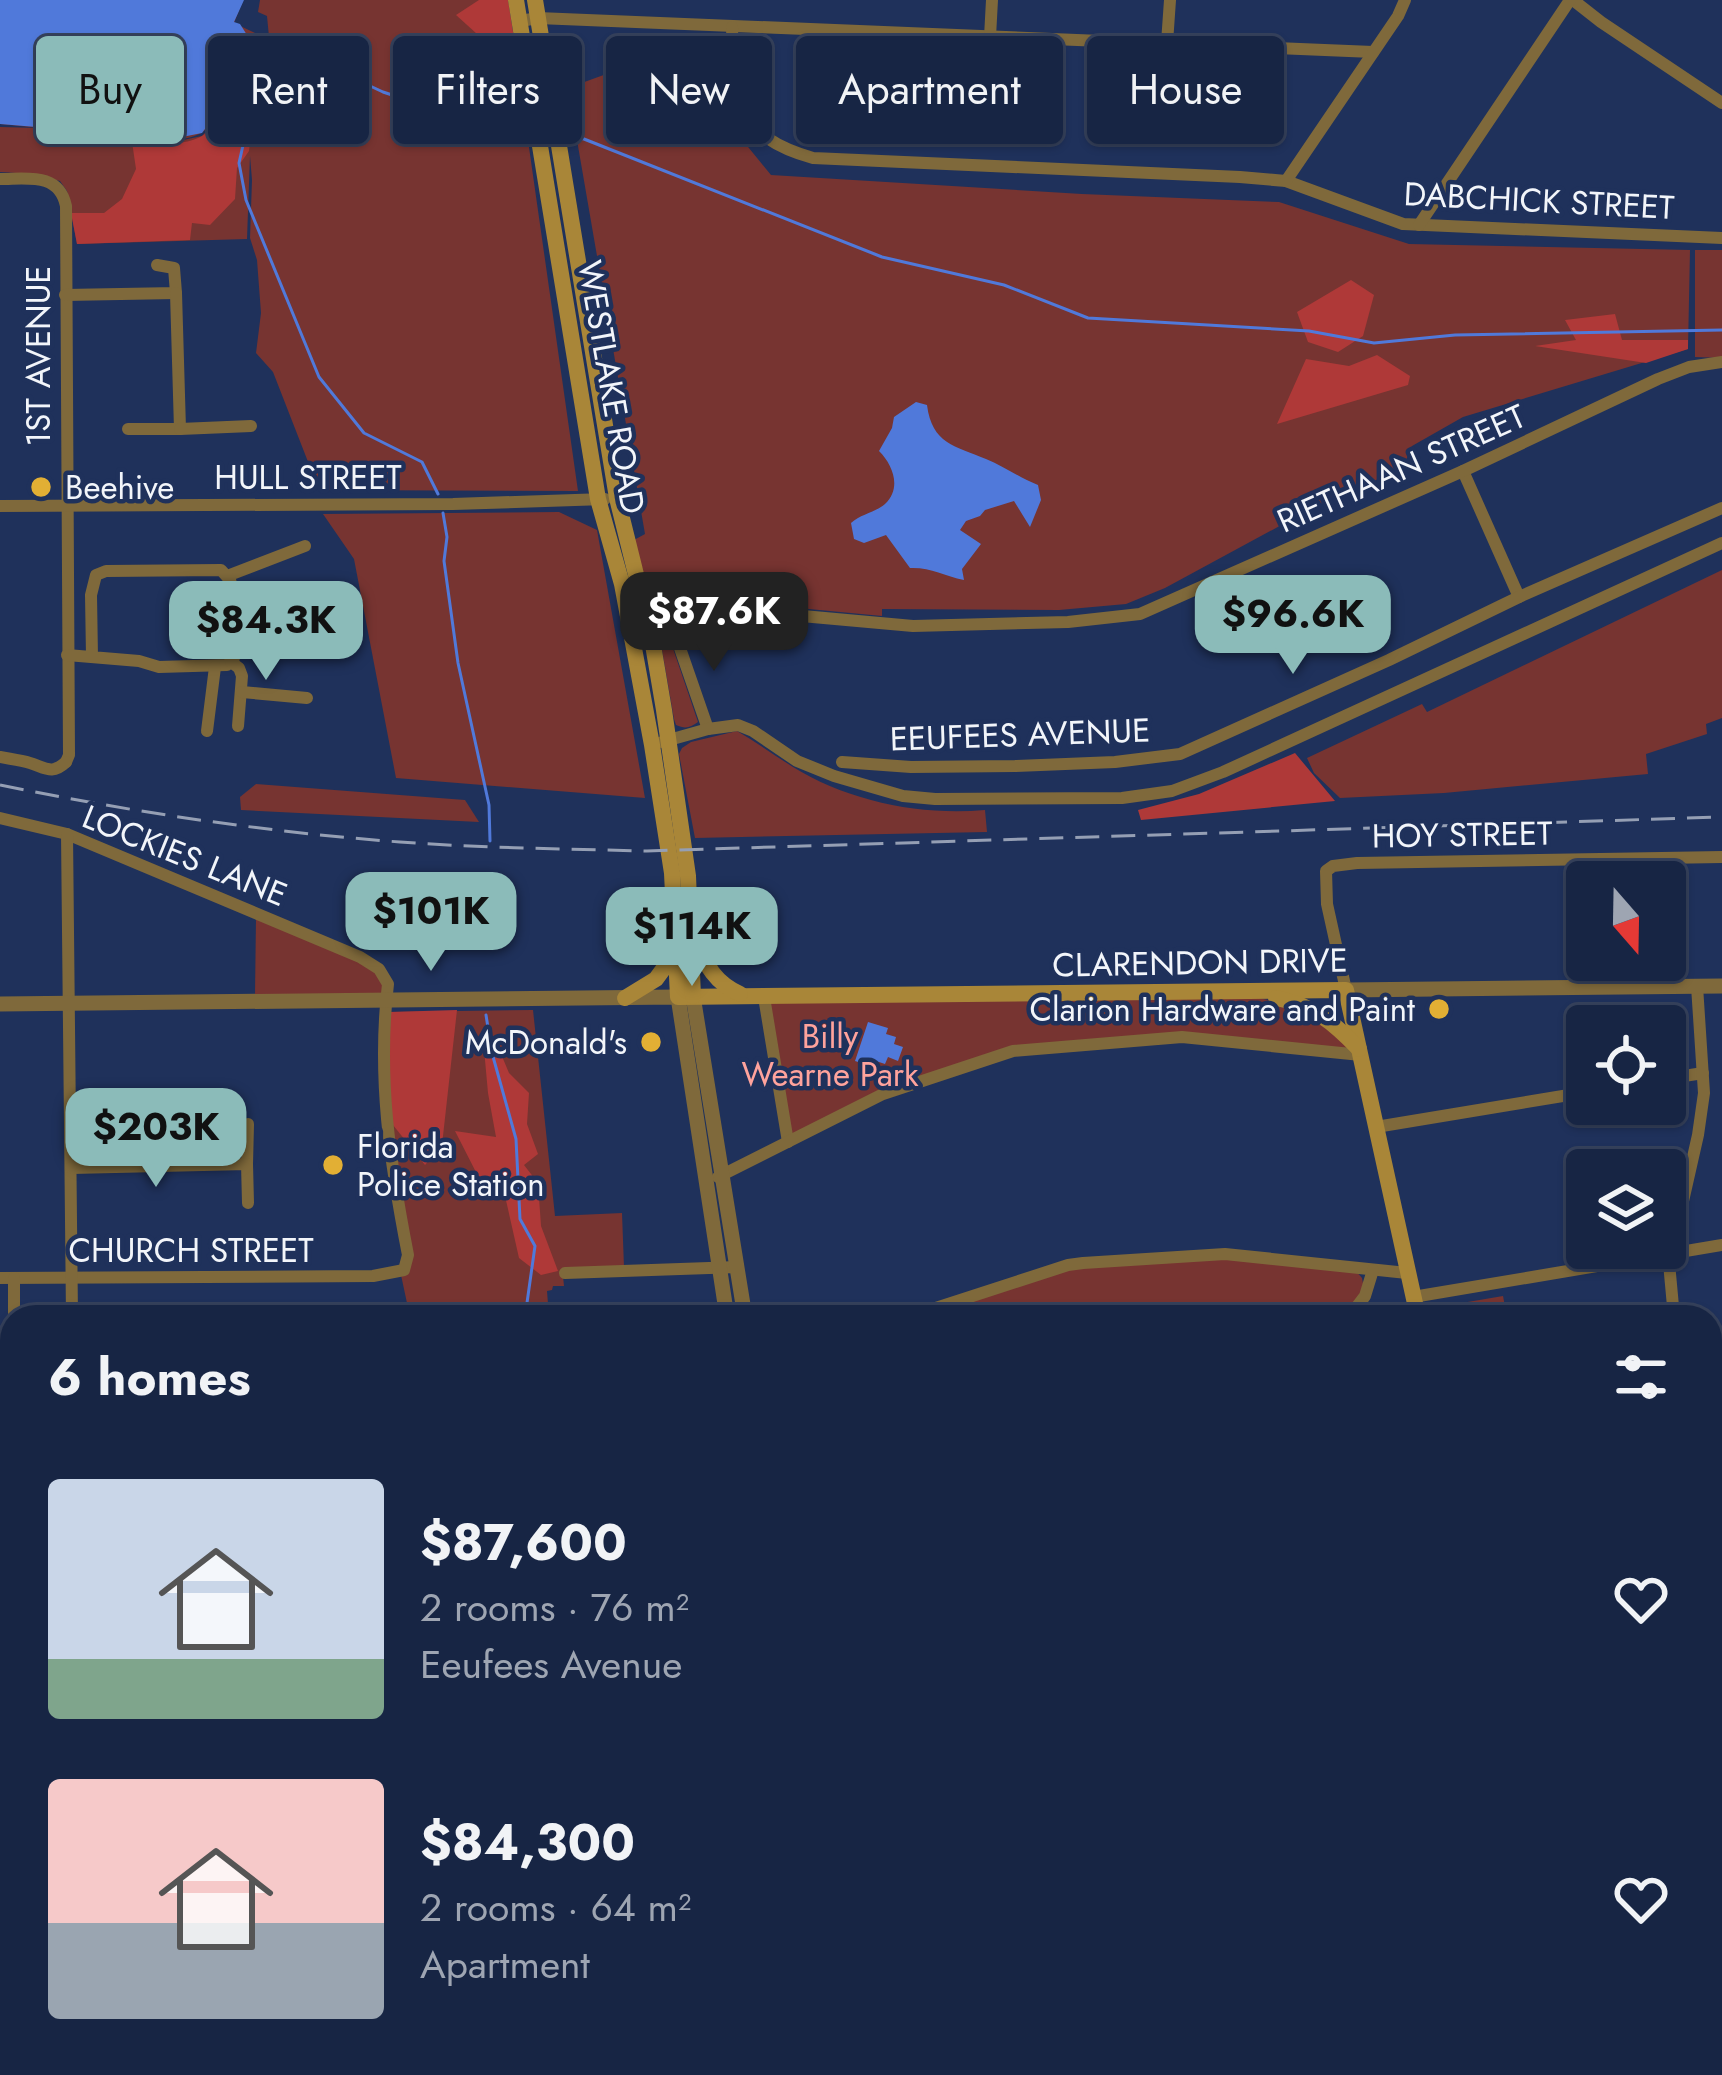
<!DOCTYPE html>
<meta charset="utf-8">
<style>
body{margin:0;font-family:Jost,sans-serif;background:#24314f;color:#f1f3f6;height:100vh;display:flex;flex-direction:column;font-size:45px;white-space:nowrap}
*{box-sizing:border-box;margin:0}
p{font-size:39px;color:#9ea5b2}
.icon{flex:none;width:66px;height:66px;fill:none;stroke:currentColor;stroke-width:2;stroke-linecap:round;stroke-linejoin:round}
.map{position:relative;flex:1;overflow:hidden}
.panel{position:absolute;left:0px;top:1305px;width:1722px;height:771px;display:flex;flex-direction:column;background:#172544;border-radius:36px 36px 0 0;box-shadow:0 3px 9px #0004,0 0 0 3px #36425d}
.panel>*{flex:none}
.banner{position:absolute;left:36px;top:36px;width:1650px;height:108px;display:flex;gap:24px}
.needle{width:78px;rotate:160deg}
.fabs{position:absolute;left:1566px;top:861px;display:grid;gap:24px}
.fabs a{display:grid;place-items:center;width:120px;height:120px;border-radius:12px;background:#172544;box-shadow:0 3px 9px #0004,0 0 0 3px #36425d;font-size:60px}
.price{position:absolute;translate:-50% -102px;padding:0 27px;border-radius:24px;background:#8bbbb9;color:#111;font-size:39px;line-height:78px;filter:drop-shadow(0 3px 6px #0008)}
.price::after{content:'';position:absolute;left:50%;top:72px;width:36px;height:27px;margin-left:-18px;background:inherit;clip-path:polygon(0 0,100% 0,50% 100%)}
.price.current{background:#222;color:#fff}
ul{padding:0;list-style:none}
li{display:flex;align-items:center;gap:36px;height:300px;padding:0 48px}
li span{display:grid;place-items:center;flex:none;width:336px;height:240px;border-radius:12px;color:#555}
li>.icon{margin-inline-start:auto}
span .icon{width:144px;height:144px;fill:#fffc;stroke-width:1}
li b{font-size:51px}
h2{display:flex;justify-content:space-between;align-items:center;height:144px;padding:0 48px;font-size:51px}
.chip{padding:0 42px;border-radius:12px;background:#172544;box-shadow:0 3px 9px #0004,0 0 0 3px #36425d;font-size:42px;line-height:108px}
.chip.current{background:#8bbbb9;color:#111}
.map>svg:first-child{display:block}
</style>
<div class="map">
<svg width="1722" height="2075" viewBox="0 0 1722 2075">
<rect width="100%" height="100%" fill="#1f315b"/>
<!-- green -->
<g fill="#773431" fill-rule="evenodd">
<path d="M1,0H243L234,23L255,33L249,54L265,61L263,79L271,58L267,16L258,12L260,0H508L578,491L319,490L273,372L256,353L261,313L257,260L250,238L252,180L250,156L247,239L77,244L67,191L60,181L32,174L0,172V127L41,128L0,124ZM222,108L221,115L202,136L155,146L42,128C81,127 174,154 204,131C211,125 217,115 222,108Z"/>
<path d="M631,65L709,99L771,175L1082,194L1279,202L1409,244L1690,250L1688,349L1463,417L1412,446L1405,463L1371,483H1359L1165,588L1126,604L1059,610L882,609V616L747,603L714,610L683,623C677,620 670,618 665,613C646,597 638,563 634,540L645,534L568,88Z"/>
<polygon points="1695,250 1722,250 1722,358 1695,357"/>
<polygon points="559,512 597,530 645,798 396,778 354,559 323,514"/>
<polygon points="1722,570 1722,718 1706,724 1707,734 1646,754 1648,774 1444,793 1340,798 1314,773 1307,758 1422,704 1427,712"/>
<path d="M656,615L665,625L698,722C690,728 685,729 676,725L674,719Z"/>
<path d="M737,731C756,742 774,755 793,767C848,801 920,816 985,810L987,832L695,838L679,754L682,748L691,742Z"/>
<polygon points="256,784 465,800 479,822 241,810 240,797"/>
<polygon points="256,917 368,965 383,981 383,995 255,995"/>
<polygon points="1248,996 1299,1006 1354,1051 1218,1036 1004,1050 791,1137 768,1002"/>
<polygon points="533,1010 555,1216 622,1213 624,1267 563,1276 564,1286 553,1286 552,1290 547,1291 549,1317 410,1317 401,1275 405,1273 389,1126 389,1012"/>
<polygon points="1221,1258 1356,1271 1362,1278 1364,1289 1344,1317 917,1317 1067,1268"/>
<polygon points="1503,1296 1507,1317 1463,1317 1453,1311 1449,1316 1444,1306"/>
<polygon points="276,2064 841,2064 843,2075 276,2075"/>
<polygon points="1423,2064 1501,2064 1502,2070 1477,2075 1425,2075"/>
</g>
<!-- forest -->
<g fill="#af3938">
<polygon points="479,0 508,0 517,57 508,62 456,15"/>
<path d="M226,103L252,124L249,151L237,168L235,199L210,225L192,223L190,240L77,244L71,213H104L122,199L136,169L132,142C150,145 186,146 202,136C213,130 222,114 226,103Z"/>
<polygon points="1351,280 1374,295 1363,336 1338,352 1308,342 1297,312"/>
<polygon points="1615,314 1622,340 1688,340 1688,349 1646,363 1535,346 1576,340 1565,320"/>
<polygon points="1377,355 1410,376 1408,385 1277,424 1306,359 1349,366"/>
<polygon points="1295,753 1335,801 1141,820 1138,810 1199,794"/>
<polygon points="457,1010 442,1145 425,1165 389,1120 389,1012"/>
<polygon points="483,1038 496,1042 509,1073 529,1093 527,1124 538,1154 524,1165 538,1183 541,1226 558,1271 541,1275 519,1258 503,1187 481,1182 455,1131 496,1137 488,1093"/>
<polygon points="533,2064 731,2064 709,2071 709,2075 520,2075"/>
</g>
<!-- water -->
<g fill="#5079da">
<polygon points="0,0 244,0 234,22 240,24 247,35 231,94 202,133 157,142 96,132 0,124"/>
<path d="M916,402L927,405C932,444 955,446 986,459C1005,467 1020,478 1038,485L1041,500L1030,527L1014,501L985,510L980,516L966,521L960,530L981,544L962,569L964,580C944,576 930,567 910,568L886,535L864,543L854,539L851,523C861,514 876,512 885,504C902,488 893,465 879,451L892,428L894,417Z"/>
<polygon points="868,1022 888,1028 886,1034 896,1037 894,1044 903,1047 898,1061 888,1057 885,1064 876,1061 874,1067 855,1061"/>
</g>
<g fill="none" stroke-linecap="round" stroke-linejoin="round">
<!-- stream -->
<g stroke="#5079da" stroke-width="3">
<polyline points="297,52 383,92 465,119 531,130"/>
<polyline points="258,79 239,163 246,200 319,377 364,433 422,462 438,494"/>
<polyline points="564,136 584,139 882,257 1004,285 1088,318 1309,331 1374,343 1455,335 1722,330"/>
<polyline points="443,513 447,537 444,561 458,663 489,805 490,841"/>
<polyline points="486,1015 492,1053 516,1139 520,1219 535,1246 525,1317"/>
</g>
<!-- minor -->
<g stroke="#7f693b" stroke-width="12">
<polyline points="1573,0 1601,22 1722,103"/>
<polyline points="520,21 538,18 1373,52"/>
<path d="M732,27C734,98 735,136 813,158L1240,177L1286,181L1403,224L1722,238"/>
<polyline points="990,37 992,0"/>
<polyline points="1167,43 1170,0"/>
<path d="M0,179C27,179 59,172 66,206L69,755L66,762"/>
<polyline points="1286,181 1398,16 1405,0"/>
<polyline points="1419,225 1570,0"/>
<polyline points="65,295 176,293 174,268 157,265"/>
<polyline points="128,429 180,429 176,293"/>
<polyline points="180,429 251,426"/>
<polyline points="1463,471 1519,597"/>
<polyline points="0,506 453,504 605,499"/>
<polyline points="227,576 305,546"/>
<polyline points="642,593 673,628 708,729"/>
<polyline points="675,636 701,621 747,611 913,626 1068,622 1140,614 1463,471 1658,379 1689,367 1722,362"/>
<polyline points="67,655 139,661 159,667 227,665 234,658 235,648 232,587 230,580 221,570 106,571 96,575 91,595 92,657"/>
<polyline points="231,662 239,668 242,676 238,726"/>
<polyline points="242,692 307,698"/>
<polyline points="207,731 215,667"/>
<polyline points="662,742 708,729 738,725 753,731 797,761 834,776 903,796 935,799 1122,798 1172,791 1223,772 1722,543"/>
<path d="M0,757C10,759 20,760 30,763C46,768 52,775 66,762"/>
<polyline points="842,762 911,767 1015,766 1115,762 1180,754 1389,660 1519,597 1722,508"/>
<path d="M0,818L67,834L360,957L379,969L388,984C377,1077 390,1163 408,1255L404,1270L373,1276L0,1278"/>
<polyline points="67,834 72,1317"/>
<polyline points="1346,990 1327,904 1326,871 1333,866 1357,863 1722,857"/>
<polyline points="764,997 788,1142"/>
<polyline points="1665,1079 1703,1073"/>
<polyline points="1376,1127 1587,1092"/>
<polyline points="247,1164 248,1124"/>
<polyline points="71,1168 247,1164 248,1203"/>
<polyline points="718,1177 883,1094 1013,1051 1182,1037 1361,1055"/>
<polyline points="565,1273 738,1267"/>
<polyline points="1413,1297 1722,1245"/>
<polyline points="14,1317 14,1278"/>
<polyline points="908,1317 1068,1265 1083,1263 1225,1254 1407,1273"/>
<polyline points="1349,1317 1365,1296 1373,1270"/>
<polyline points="1674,1317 1669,1263 1698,1135 1704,1093 1697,986"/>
<polyline points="1710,1389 1722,1387"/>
<polyline points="1710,1425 1722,1447"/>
<polyline points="1710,1530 1722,1528"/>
<polyline points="0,1561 12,1561"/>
<polyline points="0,1578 12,1578"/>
<polyline points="1710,1706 1722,1704"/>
<polyline points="0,1760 12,1760"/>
<polyline points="1710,1838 1722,1825"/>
<polyline points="0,1961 12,1959"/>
<polyline points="0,2035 13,2075"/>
<polyline points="272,2075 273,2064"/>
<polyline points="1029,2075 1037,2064"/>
<polyline points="1229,2075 1238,2064"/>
<polyline points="1639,2075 1641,2064"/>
</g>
<!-- tertiary -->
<g stroke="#7f693b" stroke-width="15">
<polyline points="1346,990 1722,986"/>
<polyline points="693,996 745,1317"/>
<polyline points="0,1004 678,997 727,1317"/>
<polyline points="848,2064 849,2075"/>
<polyline points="867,2064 869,2075"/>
</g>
<!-- secondary -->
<g stroke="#a98638" stroke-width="16">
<polyline points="516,0 598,499 622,584 652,745 672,873 678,997 1346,990 1418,1317"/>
<polyline points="535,0 617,498 652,639 664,710 688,876 693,996"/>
<path d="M698,941C705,966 716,983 740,994"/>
<polyline points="625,998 656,979 675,953"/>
<path d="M1276,998C1313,1005 1334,1023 1359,1049"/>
<polyline points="1579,2064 1582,2075"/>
</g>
<!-- rail -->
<path stroke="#959fb4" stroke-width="3" stroke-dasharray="24 12" stroke-linecap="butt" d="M0,785C132,812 265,832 400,842C482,848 565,849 647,851L1722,817"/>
</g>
<!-- markers -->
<g fill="#e2af34" stroke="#1f315b" stroke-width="4.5">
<circle cx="41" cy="487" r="12"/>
<circle cx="1439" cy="1009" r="12"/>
<circle cx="651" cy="1042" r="12"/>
<circle cx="333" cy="1165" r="12"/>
</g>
<g text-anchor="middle" stroke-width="9" stroke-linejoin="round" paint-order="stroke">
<!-- street labels -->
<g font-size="33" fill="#f2f5fa" stroke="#1f315b">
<text transform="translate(1539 200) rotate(3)" y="12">DABCHICK STREET</text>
<text transform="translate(38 356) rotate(-90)" y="12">1ST AVENUE</text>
<text transform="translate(612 387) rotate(80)" y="12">WESTLAKE ROAD</text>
<text transform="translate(1401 468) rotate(-24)" y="12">RIETHAAN STREET</text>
<text x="308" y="489">HULL STREET</text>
<text transform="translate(1020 734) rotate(-2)" y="12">EEUFEES AVENUE</text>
<text transform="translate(1462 834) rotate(-1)" y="12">HOY STREET</text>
<text transform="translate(185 855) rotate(22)" y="12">LOCKIES LANE</text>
<text transform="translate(1200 962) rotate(-1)" y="12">CLARENDON DRIVE</text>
<text x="191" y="1262">CHURCH STREET</text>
</g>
<!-- poi labels -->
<g font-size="33" fill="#f2f5fa" stroke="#1f315b" text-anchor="start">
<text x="65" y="499">Beehive</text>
<text x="1415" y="1021" text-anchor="end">Clarion Hardware and Paint</text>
<text x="627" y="1054" text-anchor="end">McDonald's</text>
<text x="357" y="1158">Florida<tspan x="357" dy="38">Police Station</tspan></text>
</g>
<!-- park labels -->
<g font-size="33" fill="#ffa39c" stroke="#1f315b">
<text x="830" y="1048">Billy<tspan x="830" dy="38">Wearne Park</tspan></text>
</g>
</g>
</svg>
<div class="fabs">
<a><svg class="needle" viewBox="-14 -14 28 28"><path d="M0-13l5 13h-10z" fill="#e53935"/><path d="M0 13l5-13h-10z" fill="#9ea5b2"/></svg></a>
<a><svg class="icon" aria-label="locate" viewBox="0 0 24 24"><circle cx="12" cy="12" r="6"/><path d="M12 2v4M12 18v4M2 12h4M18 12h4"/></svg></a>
<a><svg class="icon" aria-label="layers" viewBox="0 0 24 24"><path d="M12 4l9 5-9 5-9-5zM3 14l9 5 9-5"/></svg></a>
</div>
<b class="price current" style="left:714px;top:674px">$87.6K</b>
<b class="price" style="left:1293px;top:677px">$96.6K</b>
<b class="price" style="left:266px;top:683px">$84.3K</b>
<b class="price" style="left:431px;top:974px">$101K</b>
<b class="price" style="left:692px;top:989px">$114K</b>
<b class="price" style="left:156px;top:1190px">$203K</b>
<div class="banner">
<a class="chip current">Buy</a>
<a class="chip">Rent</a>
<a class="chip">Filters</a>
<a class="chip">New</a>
<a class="chip">Apartment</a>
<a class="chip">House</a>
</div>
<section class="panel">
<h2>6 homes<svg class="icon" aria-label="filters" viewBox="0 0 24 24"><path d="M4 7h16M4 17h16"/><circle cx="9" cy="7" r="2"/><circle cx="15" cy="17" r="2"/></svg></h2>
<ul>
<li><span style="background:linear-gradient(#c9d6e8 75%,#7fa58c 0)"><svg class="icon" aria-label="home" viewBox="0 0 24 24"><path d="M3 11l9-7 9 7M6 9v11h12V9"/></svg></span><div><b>$87,600</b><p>2 rooms · 76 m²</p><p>Eeufees Avenue</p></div><svg class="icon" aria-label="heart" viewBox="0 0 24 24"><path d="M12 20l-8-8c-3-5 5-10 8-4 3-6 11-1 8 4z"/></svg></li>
<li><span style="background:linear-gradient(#f6c9c9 60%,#9aa5b1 0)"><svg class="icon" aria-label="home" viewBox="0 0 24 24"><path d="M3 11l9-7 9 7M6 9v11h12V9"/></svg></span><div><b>$84,300</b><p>2 rooms · 64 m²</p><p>Apartment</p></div><svg class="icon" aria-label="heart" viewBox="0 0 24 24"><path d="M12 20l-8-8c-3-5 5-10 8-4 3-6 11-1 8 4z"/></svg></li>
</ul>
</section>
</div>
